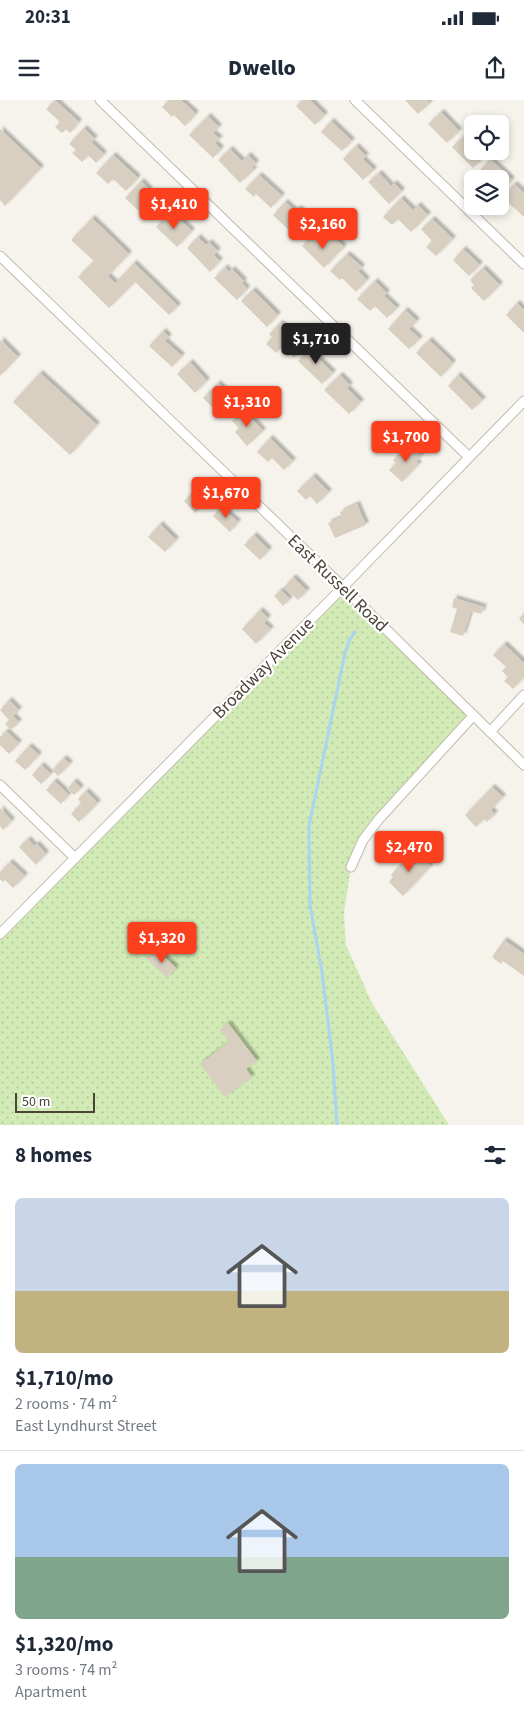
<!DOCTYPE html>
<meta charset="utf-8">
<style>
body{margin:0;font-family:"Source Sans 3",sans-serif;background:#f6f6f7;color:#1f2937;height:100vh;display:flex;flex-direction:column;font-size:19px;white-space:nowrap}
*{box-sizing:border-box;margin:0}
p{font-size:16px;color:#747a83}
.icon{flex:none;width:28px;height:28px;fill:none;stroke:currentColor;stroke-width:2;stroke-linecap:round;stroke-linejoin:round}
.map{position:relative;height:1025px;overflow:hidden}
.drawer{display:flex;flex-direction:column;background:#fff;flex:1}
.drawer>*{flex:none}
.fabs{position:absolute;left:464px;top:15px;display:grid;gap:10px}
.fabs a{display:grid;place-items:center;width:45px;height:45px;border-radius:8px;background:#fff;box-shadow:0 2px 8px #0003;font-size:25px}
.scale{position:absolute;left:15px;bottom:12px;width:80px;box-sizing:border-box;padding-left:5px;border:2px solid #4b4439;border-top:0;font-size:14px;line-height:18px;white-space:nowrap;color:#4b4439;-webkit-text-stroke:4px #fff;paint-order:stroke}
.price{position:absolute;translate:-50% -42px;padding:0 11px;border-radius:5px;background:#fc3f1d;color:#fff;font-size:16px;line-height:32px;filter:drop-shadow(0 1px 2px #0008)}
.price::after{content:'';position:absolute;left:50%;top:30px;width:15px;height:11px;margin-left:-8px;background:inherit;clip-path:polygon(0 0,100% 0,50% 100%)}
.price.on{background:#222;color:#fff}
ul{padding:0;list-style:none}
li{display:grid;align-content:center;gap:10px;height:265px;padding:0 15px}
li+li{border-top:1px solid #e0e1e3}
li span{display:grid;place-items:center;height:155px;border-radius:8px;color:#555}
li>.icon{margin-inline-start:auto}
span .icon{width:90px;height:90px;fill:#fffc;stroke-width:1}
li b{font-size:21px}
h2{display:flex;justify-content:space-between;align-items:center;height:60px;padding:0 15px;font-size:21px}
.status{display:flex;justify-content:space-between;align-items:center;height:35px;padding:0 25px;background:#fff;direction:ltr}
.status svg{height:14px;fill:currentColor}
header{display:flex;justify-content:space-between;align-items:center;height:65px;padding:0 15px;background:#fff;font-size:22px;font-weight:800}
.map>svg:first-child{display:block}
</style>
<div class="status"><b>20:31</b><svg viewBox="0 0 49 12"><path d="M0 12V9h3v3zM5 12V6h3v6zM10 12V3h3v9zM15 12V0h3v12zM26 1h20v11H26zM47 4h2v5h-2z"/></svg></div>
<header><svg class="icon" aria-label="menu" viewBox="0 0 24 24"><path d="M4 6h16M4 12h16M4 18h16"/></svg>Dwello<svg class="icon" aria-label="share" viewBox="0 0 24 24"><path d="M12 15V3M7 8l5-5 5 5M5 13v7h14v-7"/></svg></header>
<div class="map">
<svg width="524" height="1025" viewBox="0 0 524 1025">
<defs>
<pattern id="green-dots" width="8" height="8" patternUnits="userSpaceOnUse" patternTransform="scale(1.25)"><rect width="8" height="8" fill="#d2eab5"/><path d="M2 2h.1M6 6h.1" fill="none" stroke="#b6ca9c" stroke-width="1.8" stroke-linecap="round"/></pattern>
<filter id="shadow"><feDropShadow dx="3" dy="-3" stdDeviation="1" flood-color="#0004"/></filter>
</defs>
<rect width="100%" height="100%" fill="#f6f3ec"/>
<!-- green -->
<polygon fill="url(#green-dots)" points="343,487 473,616 379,719 351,767 344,813 346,845 372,903 449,1025 0,1025 0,834"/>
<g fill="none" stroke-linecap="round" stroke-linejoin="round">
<!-- stream -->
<polyline stroke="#a9d4f2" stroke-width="3" points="337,1025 333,964 322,872 310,805 309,726 345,553 349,541 355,532"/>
</g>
<!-- building -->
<g fill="#d8cfc1" filter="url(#shadow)">
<polygon points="55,0 79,22 70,33 66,29 62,33 55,27 60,22 46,9"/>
<polygon points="169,0 181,0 196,14 185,26 174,15 172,17 162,7"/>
<polygon points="302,0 310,0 325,15 315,25 296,6"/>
<polygon points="405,0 427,0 430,3 418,14"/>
<polygon points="441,12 459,31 447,43 428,24"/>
<polygon points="208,16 219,27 213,33 220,39 215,43 221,49 213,58 189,35"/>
<polygon points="331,21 352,41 342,51 321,32"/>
<polygon points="84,28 95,39 91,42 104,54 96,63 88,55 82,62 72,53 76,50 69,44"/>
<polygon points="0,29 41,68 5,106 0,100"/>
<polygon points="465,35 472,42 472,51 490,51 473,68 452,47"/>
<polygon points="356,46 366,56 363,59 374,70 363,80 343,59"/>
<polygon points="230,49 242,61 248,55 256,63 252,68 254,70 240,83 218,60"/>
<polygon points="113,55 138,78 126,91 113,79 108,84 96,73"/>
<polygon points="490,59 512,80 500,92 500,79 484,79 478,73"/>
<polygon points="379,73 391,86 394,83 402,91 389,104 368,82"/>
<polygon points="259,75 282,96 271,108 256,94 254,97 245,89"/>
<polygon points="141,81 150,90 147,93 153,100 157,96 164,103 148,120 125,98"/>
<polygon points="514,84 524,93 524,117 502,97"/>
<polygon points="401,98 413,110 418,105 428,115 411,132 398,119 392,125 383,117"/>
<polygon points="285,102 295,111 298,108 305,114 301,118 310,126 298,139 273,115"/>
<polygon points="168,115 177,123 180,120 192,131 177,147 156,127"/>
<polygon points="92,118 129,154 108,176 115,183 134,163 178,206 169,215 135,182 109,208 78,177 94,161 71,140"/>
<polygon points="432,119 453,139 436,156 426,147 432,141 421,129"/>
<polygon points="313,135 319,141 321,139 326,143 333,136 344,147 324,168 302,146"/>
<polygon points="198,137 206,145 209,142 218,151 214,155 220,161 210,172 187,148"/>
<polygon points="463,149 480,165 469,176 453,160"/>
<polygon points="347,154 362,167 359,171 354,167 367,180 356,192 342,178 340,180 330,171"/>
<polygon points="225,167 229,172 232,169 244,181 242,183 247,189 237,200 214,178"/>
<polygon points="483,168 500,185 484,201 471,188 474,185 470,180"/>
<polygon points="375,181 387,193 384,196 397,208 387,218 375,206 370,211 357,199"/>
<polygon points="253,190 278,215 267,227 241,201"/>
<polygon points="517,203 524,210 524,233 506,215"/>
<polygon points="405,210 417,221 409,229 420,239 409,249 388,229"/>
<polygon points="280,223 294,236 297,232 308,243 294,258 282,246 276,253 266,244 272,237 269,234"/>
<polygon points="163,231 169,237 165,241 182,256 172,267 149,246"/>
<polygon points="1,240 18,257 0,276 0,241"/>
<polygon points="429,240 453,263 441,277 416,253"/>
<polygon points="313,246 322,255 319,259 333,273 322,284 298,261"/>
<polygon points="190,262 207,281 195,293 177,274"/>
<polygon points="40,273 97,325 70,355 13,302"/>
<polygon points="340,275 350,285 347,288 361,302 349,314 324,290"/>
<polygon points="458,275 483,300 472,310 448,286"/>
<polygon points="218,283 233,299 229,303 234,307 226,315 215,304 212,307 203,298"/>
<polygon points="244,310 263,331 247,346 235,332 239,328 232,321"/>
<polygon points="270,338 293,361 284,370 272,358 268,362 257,352"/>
<polygon points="413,345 422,355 416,362 419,364 402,382 389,370 396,363 393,360 402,350 406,353"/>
<polygon points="313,376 329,392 317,404 310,396 306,400 297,391"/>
<polygon points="200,385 212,397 195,413 184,401"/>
<polygon points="357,404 366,425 335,438 328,423 342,417 340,412"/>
<polygon points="221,407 238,422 230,432 213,416"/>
<polygon points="160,424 176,440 165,452 148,437"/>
<polygon points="254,435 269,450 260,460 244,445"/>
<polygon points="293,477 307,491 298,500 284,487"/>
<polygon points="281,490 290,499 283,506 274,496"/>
<polygon points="454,498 484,507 481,514 471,511 463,536 450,532 457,509 452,507"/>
<polygon points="260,510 268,518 264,523 271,529 256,544 242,529"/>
<polygon points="524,514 524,525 519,518"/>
<polygon points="504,544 524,563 524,577 513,589 504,581 508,577 502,571 506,567 493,555"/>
<polygon points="9,600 19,610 9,620 0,610"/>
<polygon points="13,616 19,622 11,630 5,624"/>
<polygon points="6,631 19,643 9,654 0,645 0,637"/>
<polygon points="29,646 39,655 25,670 15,661"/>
<polygon points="64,658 70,664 58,676 52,670"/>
<polygon points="41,665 51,674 41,684 32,675"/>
<polygon points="54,681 69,695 61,704 46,690"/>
<polygon points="74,681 81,688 74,695 67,689"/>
<polygon points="492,687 503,697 491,710 495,714 487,722 484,719 476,727 465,715"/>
<polygon points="86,691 98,703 79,722 71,714 81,703 78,699"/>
<polygon points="0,708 12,721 3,730 0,726"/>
<polygon points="28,739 34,746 37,744 46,754 36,765 19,747"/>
<polygon points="413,750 431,766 403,796 389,782 393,777 391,775"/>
<polygon points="10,762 25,776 13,788 5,780 3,782 0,779 0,772"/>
<polygon points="504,840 524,854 524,876 503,861 501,864 492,857"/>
<polygon points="156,849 176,868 167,878 147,859"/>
<polygon points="228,923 257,961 246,969 252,977 225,997 200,964 229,942 220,930"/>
</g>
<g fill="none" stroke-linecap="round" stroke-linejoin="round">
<!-- street casing -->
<g stroke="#c2bbae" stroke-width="11">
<g id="street">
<polyline points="100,0 469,357"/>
<polyline points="355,0 524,164"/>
<polyline points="0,156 343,487 524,665"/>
<polyline points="490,632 524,595"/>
<polyline points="0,685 75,758"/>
<polyline points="351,767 363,740 379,719 473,616"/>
<polyline points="0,834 343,487 524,301"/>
</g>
</g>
<!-- street -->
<use href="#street" stroke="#fff" stroke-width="9"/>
</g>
<g text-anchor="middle" stroke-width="4.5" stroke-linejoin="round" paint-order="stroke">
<!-- street labels -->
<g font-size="18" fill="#4b4439" stroke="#fff">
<text transform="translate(338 483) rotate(44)" y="6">East Russell Road</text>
<text transform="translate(263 568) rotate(-45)" y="6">Broadway Avenue</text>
</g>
</g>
</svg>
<div class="fabs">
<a><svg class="icon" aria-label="locate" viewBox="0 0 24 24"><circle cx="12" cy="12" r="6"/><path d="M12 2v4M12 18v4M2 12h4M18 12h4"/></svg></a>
<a><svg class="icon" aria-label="layers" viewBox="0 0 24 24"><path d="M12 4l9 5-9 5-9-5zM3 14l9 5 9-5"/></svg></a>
</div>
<div class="scale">50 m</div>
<b class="price" style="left:174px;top:130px">$1,410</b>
<b class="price" style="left:323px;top:150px">$2,160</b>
<b class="price on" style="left:316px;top:265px">$1,710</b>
<b class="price" style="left:247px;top:328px">$1,310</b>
<b class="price" style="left:406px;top:363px">$1,700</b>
<b class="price" style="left:226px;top:419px">$1,670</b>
<b class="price" style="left:409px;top:773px">$2,470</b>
<b class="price" style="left:162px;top:864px">$1,320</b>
</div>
<section class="drawer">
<h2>8 homes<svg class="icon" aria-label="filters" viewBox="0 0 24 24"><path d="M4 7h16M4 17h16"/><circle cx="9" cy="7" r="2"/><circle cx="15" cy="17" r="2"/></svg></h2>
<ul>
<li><span style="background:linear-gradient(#c9d6e8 60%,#c2b280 0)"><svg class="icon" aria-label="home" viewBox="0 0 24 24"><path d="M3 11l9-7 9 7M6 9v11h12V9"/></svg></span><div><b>$1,710/mo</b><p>2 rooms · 74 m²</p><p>East Lyndhurst Street</p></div></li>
<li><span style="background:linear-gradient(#a9c7e8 60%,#7fa58c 0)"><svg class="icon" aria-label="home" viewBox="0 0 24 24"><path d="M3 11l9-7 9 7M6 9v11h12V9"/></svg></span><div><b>$1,320/mo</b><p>3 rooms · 74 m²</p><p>Apartment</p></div></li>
</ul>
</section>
